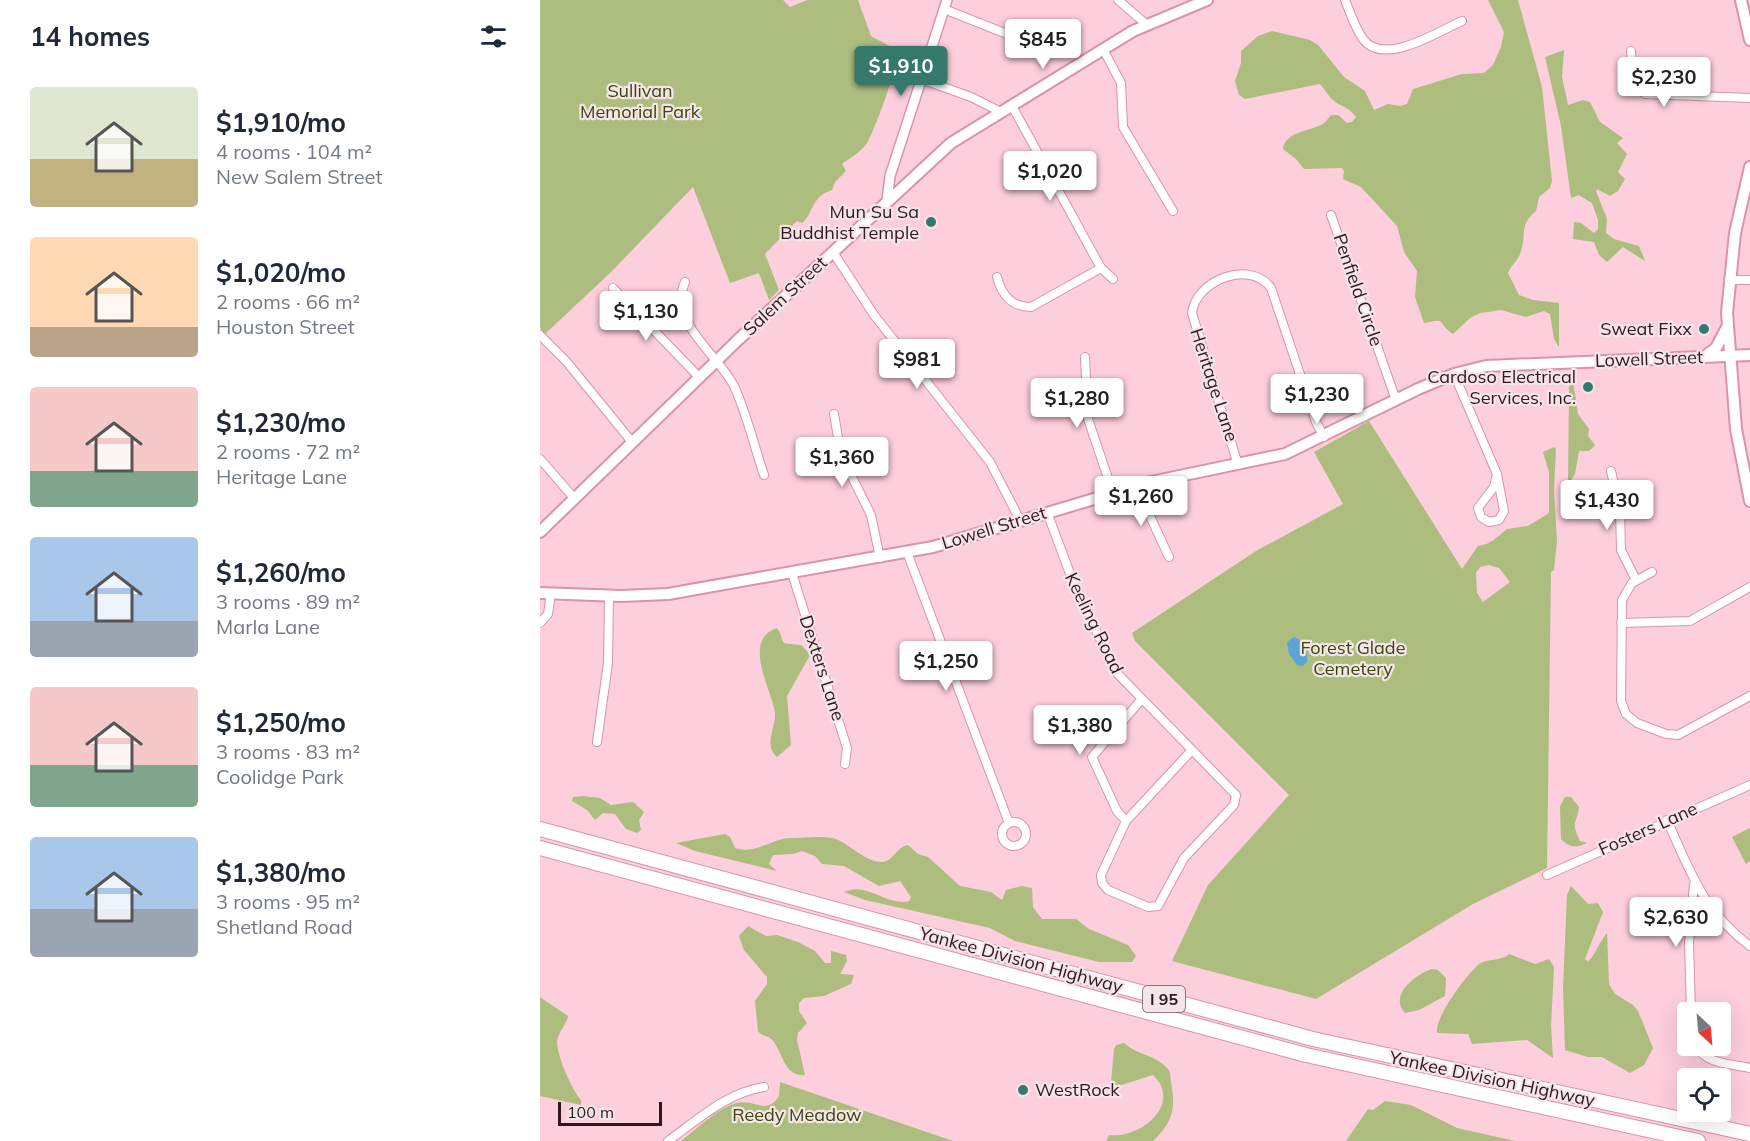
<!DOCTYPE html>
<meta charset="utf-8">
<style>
body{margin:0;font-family:Mulish,sans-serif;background:#f2f2f3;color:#1f2937;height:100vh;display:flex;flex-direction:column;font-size:22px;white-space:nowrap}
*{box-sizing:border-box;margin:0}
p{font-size:20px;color:#747a83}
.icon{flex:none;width:33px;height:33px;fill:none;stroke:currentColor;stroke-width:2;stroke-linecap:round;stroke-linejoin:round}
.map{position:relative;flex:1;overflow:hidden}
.panel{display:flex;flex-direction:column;background:#fff;width:540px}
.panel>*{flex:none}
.needle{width:39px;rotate:154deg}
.controls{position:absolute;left:1137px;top:1002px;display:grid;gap:12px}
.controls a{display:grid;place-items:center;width:54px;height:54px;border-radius:6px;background:#fff;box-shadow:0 6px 24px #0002;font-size:30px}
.scale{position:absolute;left:18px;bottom:15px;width:104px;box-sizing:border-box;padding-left:6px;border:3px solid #31161f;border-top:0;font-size:16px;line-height:21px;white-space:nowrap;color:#31161f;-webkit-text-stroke:4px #f5e5e9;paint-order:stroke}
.price{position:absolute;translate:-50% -51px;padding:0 14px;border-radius:6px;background:#fff;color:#222;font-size:20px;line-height:39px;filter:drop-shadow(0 2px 3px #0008)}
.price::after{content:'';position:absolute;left:50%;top:36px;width:18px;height:14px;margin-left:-9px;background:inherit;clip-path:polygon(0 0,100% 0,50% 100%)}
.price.active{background:#35796d;color:#fff}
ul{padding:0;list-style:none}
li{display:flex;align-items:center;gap:18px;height:150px;padding:0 30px}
li span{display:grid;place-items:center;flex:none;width:168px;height:120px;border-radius:6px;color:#555}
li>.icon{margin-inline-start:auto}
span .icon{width:72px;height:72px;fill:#fffc;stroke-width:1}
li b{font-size:26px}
h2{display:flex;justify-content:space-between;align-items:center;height:72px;padding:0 30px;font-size:26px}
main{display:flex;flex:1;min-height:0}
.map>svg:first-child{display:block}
</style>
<main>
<section class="panel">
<h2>14 homes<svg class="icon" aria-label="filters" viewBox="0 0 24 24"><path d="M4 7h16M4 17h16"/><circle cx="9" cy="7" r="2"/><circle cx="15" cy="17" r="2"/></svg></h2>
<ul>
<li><span style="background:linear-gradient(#dfe7d0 60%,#c2b280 0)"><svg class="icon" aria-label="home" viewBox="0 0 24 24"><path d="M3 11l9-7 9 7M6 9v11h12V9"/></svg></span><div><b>$1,910/mo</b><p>4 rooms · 104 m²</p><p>New Salem Street</p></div></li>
<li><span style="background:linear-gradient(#ffd9b3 75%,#b9a48a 0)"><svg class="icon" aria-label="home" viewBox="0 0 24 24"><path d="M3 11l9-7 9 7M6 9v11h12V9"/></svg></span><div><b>$1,020/mo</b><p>2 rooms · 66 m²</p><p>Houston Street</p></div></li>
<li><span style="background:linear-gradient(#f6c9c9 70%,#7fa58c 0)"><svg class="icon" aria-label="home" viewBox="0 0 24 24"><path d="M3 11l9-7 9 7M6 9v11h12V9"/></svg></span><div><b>$1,230/mo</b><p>2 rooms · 72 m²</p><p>Heritage Lane</p></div></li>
<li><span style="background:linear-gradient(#a9c7e8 70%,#9aa5b1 0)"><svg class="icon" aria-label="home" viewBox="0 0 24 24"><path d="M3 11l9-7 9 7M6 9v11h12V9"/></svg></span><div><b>$1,260/mo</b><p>3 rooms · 89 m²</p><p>Marla Lane</p></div></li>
<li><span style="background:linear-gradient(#f6c9c9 65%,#7fa58c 0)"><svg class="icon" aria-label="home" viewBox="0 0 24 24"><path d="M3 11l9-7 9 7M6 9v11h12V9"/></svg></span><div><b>$1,250/mo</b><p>3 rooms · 83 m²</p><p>Coolidge Park</p></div></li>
<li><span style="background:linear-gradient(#a9c7e8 60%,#9aa5b1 0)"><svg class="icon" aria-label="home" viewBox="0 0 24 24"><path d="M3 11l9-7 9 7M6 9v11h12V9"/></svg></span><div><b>$1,380/mo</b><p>3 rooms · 95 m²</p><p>Shetland Road</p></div></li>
</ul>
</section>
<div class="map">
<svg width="1210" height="1141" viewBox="0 0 1210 1141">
<rect width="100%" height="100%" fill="#fdcedb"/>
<!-- green -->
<g fill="#acbd7e" fill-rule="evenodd">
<path d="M0,0H243L250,7L267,0H318L331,36L357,50C360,62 335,130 327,143C320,153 311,157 302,164L306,171L295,182L292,190C270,197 274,214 262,223L257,221L225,254L239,290L229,300L219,273L190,283L153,187L71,272L5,334L0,328Z"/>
<path d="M948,0H978L1002,87L1012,181L1010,188L999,197L996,211C978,226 987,234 981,251C979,260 971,265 968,273L979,295L993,300L1019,303V347L1014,339L1010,314L1004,311L986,317L961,310L940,313L930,318L913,334C895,321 908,318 884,323L875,297L877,271L864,252L857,226L821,187L803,179L804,171L802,168L764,169L756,159L743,149C745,132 769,131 781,125C786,123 788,118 791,115H798L807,123L812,122L816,117C809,106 800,107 793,100C787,95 785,89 780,84L705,99L699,95L695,81L701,63V51L718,36L732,31L770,40L778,45L804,77L825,91L834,110L848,104L860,106L867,104L873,89L922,74L944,73L953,65L961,47L964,32Z"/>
<polygon points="1024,50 1022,77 1028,105 1043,100 1050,102 1060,122 1083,138 1077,143 1087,154 1078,172 1085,179 1078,191 1070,196 1057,189 1056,191 1067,219 1066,233 1074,239 1099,246 1105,261 1083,247 1067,262 1059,255 1054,242 1033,239 1034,222 1041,223 1054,233 1058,229 1058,220 1052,203 1039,195 1031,198 1021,126 1005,57"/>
<polygon points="1033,380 1038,414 1049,429 1048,436 1055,445 1049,451 1039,451 1035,474 1028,485 1029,387"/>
<path d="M829,421L922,569L938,546C952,544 957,537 967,529L988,526L1009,513V472L1003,452L1014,447L1016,449L1014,490L1017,541L1014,570L1011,572L1007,868L933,904L776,999L632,961L668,885L749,795L595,641L592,633L716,551L803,504L774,452ZM949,565L959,568L970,582L943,602L937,593L936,573L940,567Z"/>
<path d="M237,628C248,644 234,643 261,645L269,653V657L247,696L251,745L237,757C223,744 236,729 235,713C232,690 201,640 237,628Z"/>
<polygon points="42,796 60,798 71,805 93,802 104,812 99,820 101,830 97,833 86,829 75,814 63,813 55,820 47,810 32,801 33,797"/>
<path d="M1025,797H1031L1039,807C1037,825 1030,819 1040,841L1047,843C1037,848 1029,848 1021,839L1020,806Z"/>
<polygon points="1210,828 1210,861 1206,864 1192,837"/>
<path d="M185,834L190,837L195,848C216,855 230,839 250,838C263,838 284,835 296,839C311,845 325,862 342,862C354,861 356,847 368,845L378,854L388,857L420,886L451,892L462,900L466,890L482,886L492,888L493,907L502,919H536L549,929L588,945L596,956L592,962H559L475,941L450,928L325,900L304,892C326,881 348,907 369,901L371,897L360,881L339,886L304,866L282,864L275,856L262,851L253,854L233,855L229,864L237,871L155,851L136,843Z"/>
<path d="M1031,886L1048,904L1058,903L1063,912L1045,959L1048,962C1055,955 1060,941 1067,933L1069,984L1075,994L1093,1005L1098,1011L1113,1048L1104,1065L1090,1073L1062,1057H1048L1025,1050L1023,988L1027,895Z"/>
<path d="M208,926L226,936L237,935L258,942L275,951L285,963H291V951L306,955L307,961L300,974L314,975L311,984L284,996L264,998L259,1003V1011L267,1023L258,1033L257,1040L265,1075C242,1077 243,1048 230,1038C225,1035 222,1036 218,1031L215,1001L227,984V977L204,950L199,936Z"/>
<path d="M969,954L995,964L1009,959L1014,967L1011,1026L1013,1058L987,1040L932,1044L928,1034L897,1033C894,1018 927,974 939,964C948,958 961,962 969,954Z"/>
<path d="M892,969L898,970L906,978L905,996L879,1010L865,1013C848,995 876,974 892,969Z"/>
<path d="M0,997L28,1016C27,1024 18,1031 17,1042C17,1056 32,1090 41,1100V1105L0,1096Z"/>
<path d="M584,1043C597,1055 616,1055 628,1069C631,1072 630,1078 631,1082C636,1109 633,1122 613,1141H566L569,1135C602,1139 643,1103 613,1075L575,1087L571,1083L574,1049L576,1045Z"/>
<path d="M240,1082L413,1141H141C157,1129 177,1108 197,1103C215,1099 226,1116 239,1096Z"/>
<polygon points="845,1101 871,1105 917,1128 975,1141 806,1141 828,1109 833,1110"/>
</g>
<!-- water -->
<path fill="#5ba4d6" d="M754,637C764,641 768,651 767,662L763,666L757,665L749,654L747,642Z"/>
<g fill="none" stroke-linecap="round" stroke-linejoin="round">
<!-- minor casing -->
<g stroke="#db93a8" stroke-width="10">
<g id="minor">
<polyline points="578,0 606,24"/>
<path d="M805,0C810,12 815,28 823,39C844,67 897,32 922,21"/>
<polyline points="404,9 482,40"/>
<polyline points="563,49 581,83 583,127 633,211"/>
<polyline points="1091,51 1094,83 1105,94 1210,98"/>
<polyline points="381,79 431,97 461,112"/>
<polyline points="472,106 561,268 573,279"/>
<polyline points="791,215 856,400"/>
<polyline points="293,252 334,315 450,462 480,520"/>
<path d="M457,277C462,295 471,307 491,307L561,268"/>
<polyline points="1189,280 1210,280"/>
<path d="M145,282C127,322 179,355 194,386C207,414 214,446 224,475"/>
<polyline points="73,288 159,377"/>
<polyline points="0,335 26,361 92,442"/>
<polyline points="545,357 548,419 573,493"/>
<polyline points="914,374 957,474 954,487 938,508 941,517 949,522 959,520 964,511 957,474"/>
<polyline points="294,414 301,455 331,515 340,558"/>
<polyline points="0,459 34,498"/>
<path d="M698,465L652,313C656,280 710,259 731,288L776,422L784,437"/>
<polyline points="1071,471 1080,510 1081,550 1096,580"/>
<polyline points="596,486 629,557"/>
<polyline points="507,512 532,579 575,671 696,795 694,805 644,858 618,906 608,907 568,890 562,883 561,875 586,821 652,750"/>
<polyline points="367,552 469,823"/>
<polyline points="1112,572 1092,583 1082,600 1081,701 1086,714 1097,723 1126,734 1138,735 1210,696"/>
<polyline points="252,573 307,748 305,764"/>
<polyline points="0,623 8,614 11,593"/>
<polyline points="1081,623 1150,621 1210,587"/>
<polyline points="57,742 68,663 69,596"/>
<path d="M1127,820C1150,871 1163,911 1210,946"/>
<polyline points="586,821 577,811 552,757 601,700"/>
<circle cx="474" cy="834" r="12"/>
<polyline points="1007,875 1210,785"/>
<polyline points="1151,1012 1149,943 1154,884"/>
<path d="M1157,1046C1164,1064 1193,1064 1210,1068"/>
<path d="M128,1141C159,1119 186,1093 224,1087"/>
</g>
</g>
<!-- tertiary casing -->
<g stroke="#db93a8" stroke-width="12">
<polyline id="tertiary" points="347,200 350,176 407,0"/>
</g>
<!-- secondary casing -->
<g stroke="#db93a8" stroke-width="14">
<g id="secondary">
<polyline points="1201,0 1210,40"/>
<polyline points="1210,167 1195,233 1187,313 1196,429 1210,501"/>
<polyline points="1164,357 1176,348 1187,327"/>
<polyline points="0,532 199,339 411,143 593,31 667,0"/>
<polyline points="0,593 81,596 128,594 393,547 611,482 745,454 878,389 914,374 946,366 1210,355"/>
</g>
</g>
<!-- motorway casing -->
<g stroke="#db93a8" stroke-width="16">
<g id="motorway">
<polyline points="0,829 773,1039 1210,1134"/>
<polyline points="0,848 766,1055 1158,1141"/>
</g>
</g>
<!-- minor -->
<use href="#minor" stroke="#fff" stroke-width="8"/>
<!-- tertiary -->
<use href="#tertiary" stroke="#fff" stroke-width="9"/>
<!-- secondary -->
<use href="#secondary" stroke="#fff" stroke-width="10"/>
<!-- motorway -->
<use href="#motorway" stroke="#fff" stroke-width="14"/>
</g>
<!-- markers -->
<g fill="#35796d" stroke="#f5e5e9" stroke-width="2">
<circle cx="391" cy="222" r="6"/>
<circle cx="1164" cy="329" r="6"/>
<circle cx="1048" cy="387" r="6"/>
<circle cx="483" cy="1090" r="6"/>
</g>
<g text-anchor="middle" stroke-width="4.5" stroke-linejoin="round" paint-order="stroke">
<!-- shield labels -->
<rect fill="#f5e5e9" stroke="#6c545c" stroke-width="1.5" x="603" y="986" width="42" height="26" rx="4.5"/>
<g font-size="16" font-weight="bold" fill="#31161f">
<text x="624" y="1005">I 95</text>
</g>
<!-- park labels -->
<g font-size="18" fill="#394409" stroke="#f5e5e9">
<text x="100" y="97">Sullivan<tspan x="100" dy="21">Memorial Park</tspan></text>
<text x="813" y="654">Forest Glade<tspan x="813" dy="21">Cemetery</tspan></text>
<text x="257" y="1121">Reedy Meadow</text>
</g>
<!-- poi labels -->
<g font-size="18" fill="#31161f" stroke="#f5e5e9" text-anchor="end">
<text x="379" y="218">Mun Su Sa<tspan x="379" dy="21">Buddhist Temple</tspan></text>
<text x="1152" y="335">Sweat Fixx</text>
<text x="1036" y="383">Cardoso Electrical<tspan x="1036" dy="21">Services, Inc.</tspan></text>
<text x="495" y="1096" text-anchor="start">WestRock</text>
</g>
<!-- street labels -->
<g font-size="18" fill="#31161f" stroke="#f5e5e9">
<text transform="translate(818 290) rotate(71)" y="6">Penfield Circle</text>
<text transform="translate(245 296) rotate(-43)" y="6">Salem Street</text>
<text transform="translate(1109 359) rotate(-2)" y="6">Lowell Street</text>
<text transform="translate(674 385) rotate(72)" y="6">Heritage Lane</text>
<text transform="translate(454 528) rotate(-17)" y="6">Lowell Street</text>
<text transform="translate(554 623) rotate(64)" y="6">Keeling Road</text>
<text transform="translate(282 668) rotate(72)" y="6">Dexters Lane</text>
<text transform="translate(1108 829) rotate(-24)" y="6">Fosters Lane</text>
<text transform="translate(481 960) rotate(15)" y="6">Yankee Division Highway</text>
<text transform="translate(952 1079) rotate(12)" y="6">Yankee Division Highway</text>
</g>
</g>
</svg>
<div class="controls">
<a><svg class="needle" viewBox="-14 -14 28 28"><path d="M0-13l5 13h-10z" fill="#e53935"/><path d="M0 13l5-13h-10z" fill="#747a83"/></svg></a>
<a><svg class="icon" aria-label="locate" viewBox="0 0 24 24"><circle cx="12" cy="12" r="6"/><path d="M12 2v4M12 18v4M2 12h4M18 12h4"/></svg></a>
</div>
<div class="scale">100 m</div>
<b class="price" style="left:503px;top:70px">$845</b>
<b class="price active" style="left:361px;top:97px">$1,910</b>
<b class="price" style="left:1124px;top:108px">$2,230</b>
<b class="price" style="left:510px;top:202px">$1,020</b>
<b class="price" style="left:106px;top:342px">$1,130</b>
<b class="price" style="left:377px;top:390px">$981</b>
<b class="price" style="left:777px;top:425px">$1,230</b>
<b class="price" style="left:537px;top:429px">$1,280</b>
<b class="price" style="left:302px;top:488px">$1,360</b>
<b class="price" style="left:601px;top:527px">$1,260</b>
<b class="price" style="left:1067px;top:531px">$1,430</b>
<b class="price" style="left:406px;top:692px">$1,250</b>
<b class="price" style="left:540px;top:756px">$1,380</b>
<b class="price" style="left:1136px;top:948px">$2,630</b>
</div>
</main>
